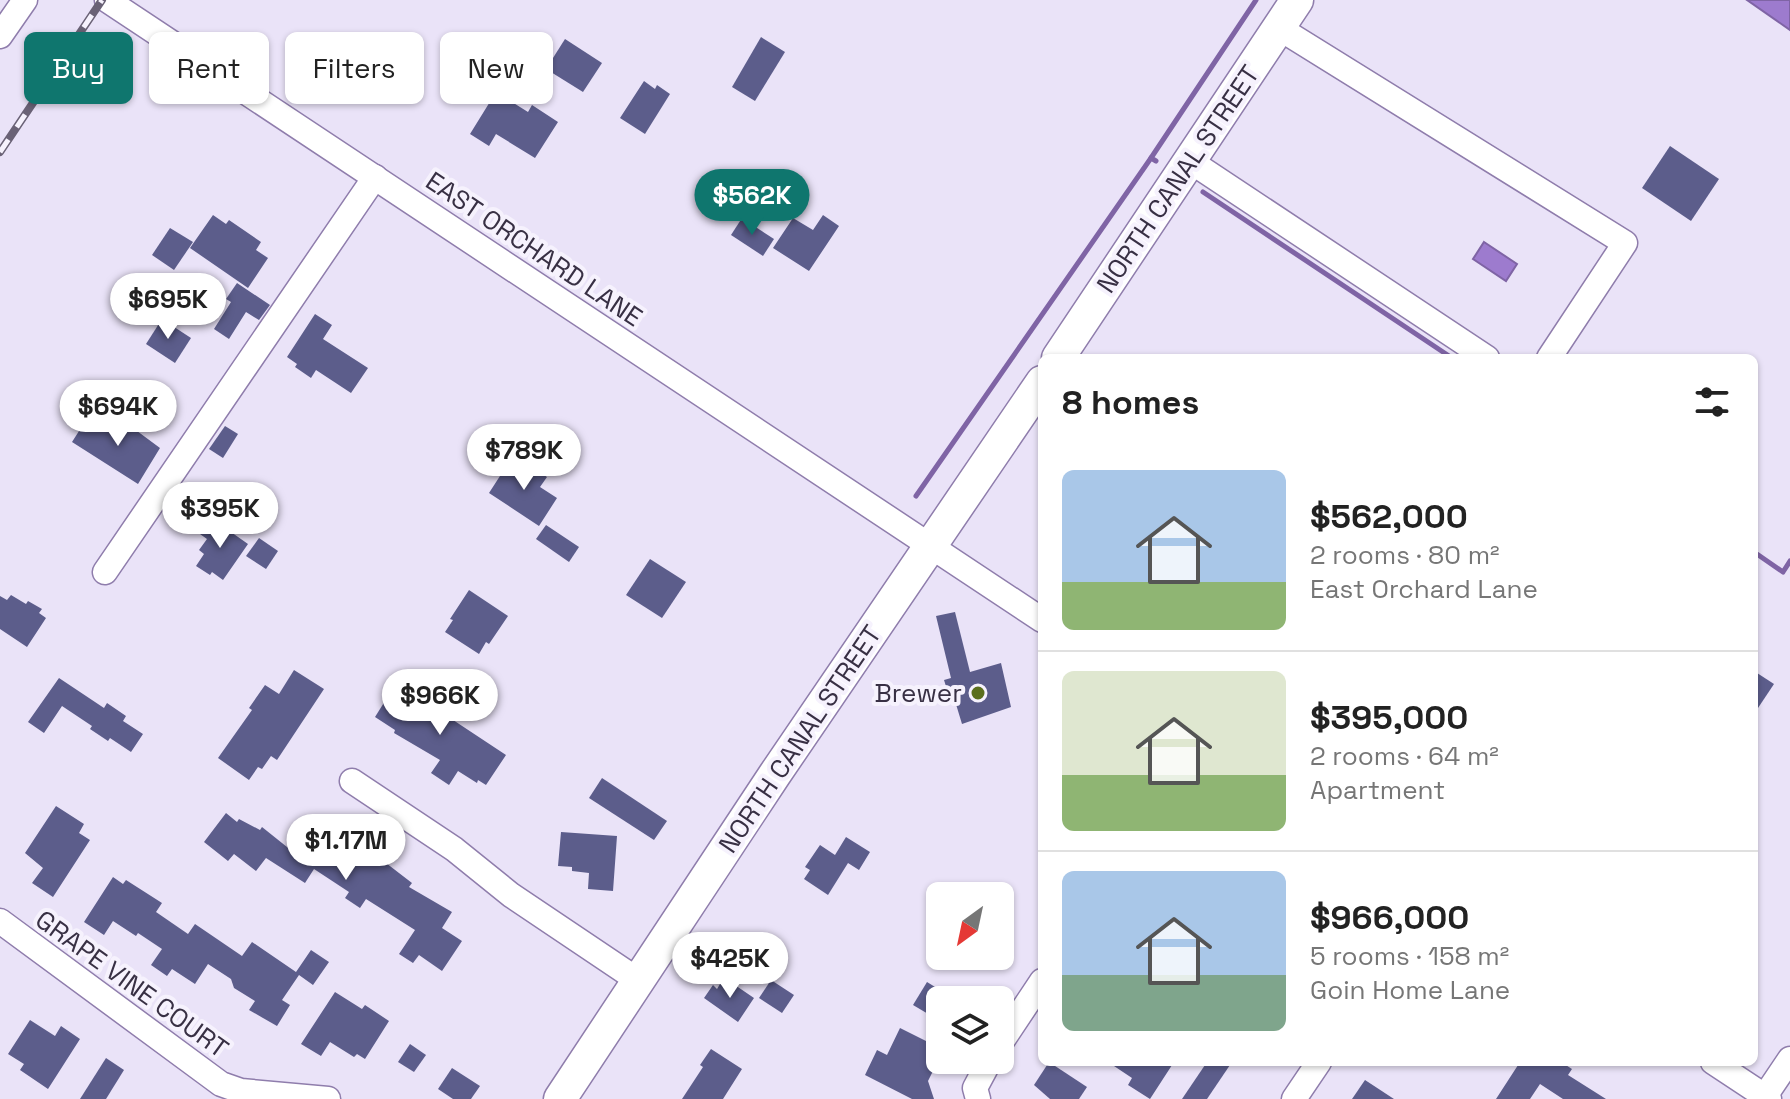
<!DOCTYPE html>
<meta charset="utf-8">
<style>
body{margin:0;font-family:"Space Grotesk",sans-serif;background:#f6f6f6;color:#222;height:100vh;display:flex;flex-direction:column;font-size:30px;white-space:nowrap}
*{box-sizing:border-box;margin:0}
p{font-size:26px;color:#767676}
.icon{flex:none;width:44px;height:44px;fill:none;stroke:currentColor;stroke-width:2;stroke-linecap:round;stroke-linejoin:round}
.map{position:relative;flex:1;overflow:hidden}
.details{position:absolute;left:1038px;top:354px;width:720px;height:712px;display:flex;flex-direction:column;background:#fff;border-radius:12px;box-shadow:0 2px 6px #0004}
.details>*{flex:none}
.banner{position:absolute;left:24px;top:32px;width:760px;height:72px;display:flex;gap:16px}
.needle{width:52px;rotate:213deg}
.tools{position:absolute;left:926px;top:882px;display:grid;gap:16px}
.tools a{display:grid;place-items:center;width:88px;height:88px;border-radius:12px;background:#fff;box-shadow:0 2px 6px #0004;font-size:40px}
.price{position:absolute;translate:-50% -68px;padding:0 18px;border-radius:28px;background:#fff;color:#222;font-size:26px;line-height:52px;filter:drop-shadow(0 2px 4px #0008)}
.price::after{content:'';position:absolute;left:50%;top:48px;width:24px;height:18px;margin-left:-12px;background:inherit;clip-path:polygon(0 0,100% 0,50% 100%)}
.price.current{background:#0f766e;color:#fff}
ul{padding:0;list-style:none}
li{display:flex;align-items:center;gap:24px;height:200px;padding:0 24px}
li+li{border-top:2px solid #e0e0e0}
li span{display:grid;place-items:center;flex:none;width:224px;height:160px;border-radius:12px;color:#555}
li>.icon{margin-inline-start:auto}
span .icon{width:96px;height:96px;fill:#fffc;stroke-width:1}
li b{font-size:34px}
h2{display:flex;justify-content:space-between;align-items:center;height:96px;padding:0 24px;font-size:34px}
.pill{padding:0 28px;border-radius:12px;background:#fff;box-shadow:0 2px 6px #0004;font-size:28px;line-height:72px}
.pill.current{background:#0f766e;color:#fff}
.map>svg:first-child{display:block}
</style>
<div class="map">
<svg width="1790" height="1099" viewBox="0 0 1790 1099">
<rect width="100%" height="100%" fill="#eae3f8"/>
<!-- water -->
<g fill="#9d7bce" stroke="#7f64a5" stroke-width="2">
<polygon points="1747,0 1790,0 1790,30"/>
<polygon points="1484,242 1517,264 1506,281 1473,259"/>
</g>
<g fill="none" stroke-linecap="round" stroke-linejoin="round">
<!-- stream -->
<g stroke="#7f64a5" stroke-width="5">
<polyline points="1156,161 1151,158 1256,0"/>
<polyline points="1203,192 1452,358"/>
<polyline points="916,496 1151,158"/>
<polyline points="1754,552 1783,572 1790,561"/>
</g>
</g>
<!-- building -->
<g fill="#5c5d8b">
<polygon points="761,37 785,52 755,101 732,87"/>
<polygon points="565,39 602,63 583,92 546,69"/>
<polygon points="644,81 655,89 657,85 670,94 645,134 620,118"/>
<polygon points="496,92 528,112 532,105 558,122 535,158 496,134 489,146 470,134"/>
<polygon points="1670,146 1719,179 1691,221 1642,188"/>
<polygon points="213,215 226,224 229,220 261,242 256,250 268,258 248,288 190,248"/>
<polygon points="823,215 839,226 809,271 773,248 793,218 813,230"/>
<polygon points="742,218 774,239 763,256 731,235"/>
<polygon points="170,228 193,242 174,270 152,255"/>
<polygon points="237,283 270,305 259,320 246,312 229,339 214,329 231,302 226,299"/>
<polygon points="315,314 332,325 323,339 368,368 351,393 316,370 311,378 295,367 297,364 287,357"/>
<polygon points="162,319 191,338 175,363 146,344"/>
<polygon points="88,417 113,434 121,422 132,430 133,428 160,448 138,484 72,442"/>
<polygon points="225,426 238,434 223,458 209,449"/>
<polygon points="511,459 528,470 531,466 547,477 540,487 557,498 539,526 489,493"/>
<polygon points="211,518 248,544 223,580 212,572 210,575 196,566 204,554 199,550 207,539 200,534"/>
<polygon points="546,525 579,547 569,562 536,539"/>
<polygon points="259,538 278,551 266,569 246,556"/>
<polygon points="650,559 686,582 662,618 626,595"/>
<polygon points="469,590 508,616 489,644 486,642 479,654 445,632 453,620 450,619"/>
<polygon points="11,595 26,604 28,601 42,609 39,613 46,618 27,647 0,629 0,596 7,600"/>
<polygon points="955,612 970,672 1001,663 1011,707 962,724 955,701 951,702 944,680 951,678 936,616"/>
<polygon points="294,670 324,689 277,760 271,756 262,769 258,767 249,780 218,758 252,710 249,708 265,685 279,694"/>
<polygon points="1754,671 1774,684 1754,714"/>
<polygon points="59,678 104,708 107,703 126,716 123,721 143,734 131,752 110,738 108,741 90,729 92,726 62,706 44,733 28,722"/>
<polygon points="395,685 425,704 430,696 448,708 444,714 506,755 486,785 478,780 477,783 458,771 449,785 431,773 440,760 394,733 395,730 375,717"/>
<polygon points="602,778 667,821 654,840 589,798"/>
<polygon points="56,806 84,824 79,833 90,840 53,897 32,883 43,868 25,853"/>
<polygon points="226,813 237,822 239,819 260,830 262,827 292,851 305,831 320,841 323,837 329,841 332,837 368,861 373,853 412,883 409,887 452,912 442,928 462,941 442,971 419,955 413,963 399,954 415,930 366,899 360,908 345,898 349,892 314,869 305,883 266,858 256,871 234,854 228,861 204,842"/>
<polygon points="561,832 617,836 613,891 588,889 589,873 572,871 572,867 558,866"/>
<polygon points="846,837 870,852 859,870 848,863 828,895 804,879 810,870 805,867 820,845 835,855"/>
<polygon points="113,877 123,884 126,880 162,903 156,912 188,934 195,924 242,956 252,942 296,972 311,950 329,962 313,985 299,975 282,1000 290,1005 277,1026 249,1010 255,1001 234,988 231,979 208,964 195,984 172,969 167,976 151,965 162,949 138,933 136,936 113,921 104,935 84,922"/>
<polygon points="771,980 794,995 782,1013 759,998"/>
<polygon points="729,981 754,998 738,1022 704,998 713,985 717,989 720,984 725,987"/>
<polygon points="927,982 940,990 940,1021 913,1005"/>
<polygon points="335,992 362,1009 365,1005 389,1021 365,1059 357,1054 354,1057 330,1042 321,1056 301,1044"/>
<polygon points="30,1020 55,1036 61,1026 80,1039 48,1089 20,1070 24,1064 8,1054"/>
<polygon points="900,1028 940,1048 940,1057 928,1081 934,1099 912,1099 865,1075 877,1050 887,1055"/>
<polygon points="410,1044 426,1055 414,1072 398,1062"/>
<polygon points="711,1049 742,1069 723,1099 682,1099 703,1067 700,1065"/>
<polygon points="106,1058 124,1070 106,1099 80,1099"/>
<polygon points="1049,1062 1087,1087 1079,1099 1050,1099 1034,1085"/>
<polygon points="1108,1062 1174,1062 1150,1099 1128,1085 1132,1078"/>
<polygon points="1207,1062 1232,1062 1207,1099 1182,1099"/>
<polygon points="1520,1062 1561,1062 1572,1069 1568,1075 1606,1099 1563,1099 1540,1084 1530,1099 1496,1099"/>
<polygon points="452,1068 480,1086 471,1099 453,1099 438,1089"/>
<polygon points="1365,1080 1394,1099 1352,1099"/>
</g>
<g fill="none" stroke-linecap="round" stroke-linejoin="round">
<!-- minor casing -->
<g stroke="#8f7dac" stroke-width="27">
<g id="minor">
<polyline points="107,0 1042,620"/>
<polyline points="1279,28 1625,243 1549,358"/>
<polyline points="0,36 25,0"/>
<polyline points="1190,161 1487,358"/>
<polyline points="105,572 375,177"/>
<polyline points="352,781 454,849 511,895 639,981"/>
<polyline points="0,921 221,1084 241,1091 328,1099"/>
<polyline points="1000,1044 1042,981"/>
<polyline points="1713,1062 1769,1099"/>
<polyline points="978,1099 975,1088 990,1060"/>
<polyline points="1294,1099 1319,1062"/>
<polyline points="1763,1099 1790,1059"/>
</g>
</g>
<!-- major casing -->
<g stroke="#8f7dac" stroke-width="35">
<g id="major">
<polyline points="1058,358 1297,0"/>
<polyline points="560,1099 775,774 1042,382"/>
</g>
</g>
<!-- minor -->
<use href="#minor" stroke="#fff" stroke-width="24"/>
<!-- major -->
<use href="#major" stroke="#fff" stroke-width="32"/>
<!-- rail casing -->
<g stroke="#6a6276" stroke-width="8">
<polyline id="rail" points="0,152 102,0"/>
</g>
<!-- rail -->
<use href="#rail" stroke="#f6f2fd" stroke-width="5" stroke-dasharray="15" stroke-linecap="butt"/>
</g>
<!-- markers -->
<circle fill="#5b6f1d" stroke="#f6f2fd" stroke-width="3" cx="978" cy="693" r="8"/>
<g text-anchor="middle" stroke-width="8" stroke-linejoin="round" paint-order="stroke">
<!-- street labels -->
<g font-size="26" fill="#383044" stroke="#f6f2fd">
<text transform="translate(1178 179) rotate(-56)" y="9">NORTH CANAL STREET</text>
<text transform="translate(534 249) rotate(34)" y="9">EAST ORCHARD LANE</text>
<text transform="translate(800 739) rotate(-56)" y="9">NORTH CANAL STREET</text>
<text transform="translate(132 984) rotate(36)" y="9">GRAPE VINE COURT</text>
</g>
<!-- poi labels -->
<g font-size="26" fill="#383044" stroke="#f6f2fd" text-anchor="end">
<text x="962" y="702">Brewer</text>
</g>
</g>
</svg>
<div class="tools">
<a><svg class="needle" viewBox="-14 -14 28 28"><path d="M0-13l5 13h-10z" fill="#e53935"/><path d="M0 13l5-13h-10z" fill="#767676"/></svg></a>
<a><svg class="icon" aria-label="layers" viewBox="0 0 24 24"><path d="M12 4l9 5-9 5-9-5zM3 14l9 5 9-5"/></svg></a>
</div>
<b class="price current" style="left:752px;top:237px">$562K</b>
<b class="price" style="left:168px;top:341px">$695K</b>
<b class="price" style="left:118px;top:448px">$694K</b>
<b class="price" style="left:524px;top:492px">$789K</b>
<b class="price" style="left:220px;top:550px">$395K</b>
<b class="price" style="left:440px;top:737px">$966K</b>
<b class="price" style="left:346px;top:882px">$1.17M</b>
<b class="price" style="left:730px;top:1000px">$425K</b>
<div class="banner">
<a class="pill current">Buy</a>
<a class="pill">Rent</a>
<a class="pill">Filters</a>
<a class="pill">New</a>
</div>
<section class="details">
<h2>8 homes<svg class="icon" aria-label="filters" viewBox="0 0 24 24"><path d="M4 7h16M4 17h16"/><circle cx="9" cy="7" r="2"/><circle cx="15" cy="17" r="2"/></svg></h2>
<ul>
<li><span style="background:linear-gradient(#a9c7e8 70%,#8fb573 0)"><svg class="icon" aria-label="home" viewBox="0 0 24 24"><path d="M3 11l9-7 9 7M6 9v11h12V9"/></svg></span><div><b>$562,000</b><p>2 rooms · 80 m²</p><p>East Orchard Lane</p></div></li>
<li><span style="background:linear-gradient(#dfe7d0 65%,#8fb573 0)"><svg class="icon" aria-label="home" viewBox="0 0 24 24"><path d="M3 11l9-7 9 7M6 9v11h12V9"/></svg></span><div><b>$395,000</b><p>2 rooms · 64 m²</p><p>Apartment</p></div></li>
<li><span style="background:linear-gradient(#a9c7e8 65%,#7fa58c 0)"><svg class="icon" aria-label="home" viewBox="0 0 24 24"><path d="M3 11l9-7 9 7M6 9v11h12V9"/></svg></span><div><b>$966,000</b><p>5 rooms · 158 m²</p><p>Goin Home Lane</p></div></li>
</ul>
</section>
</div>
